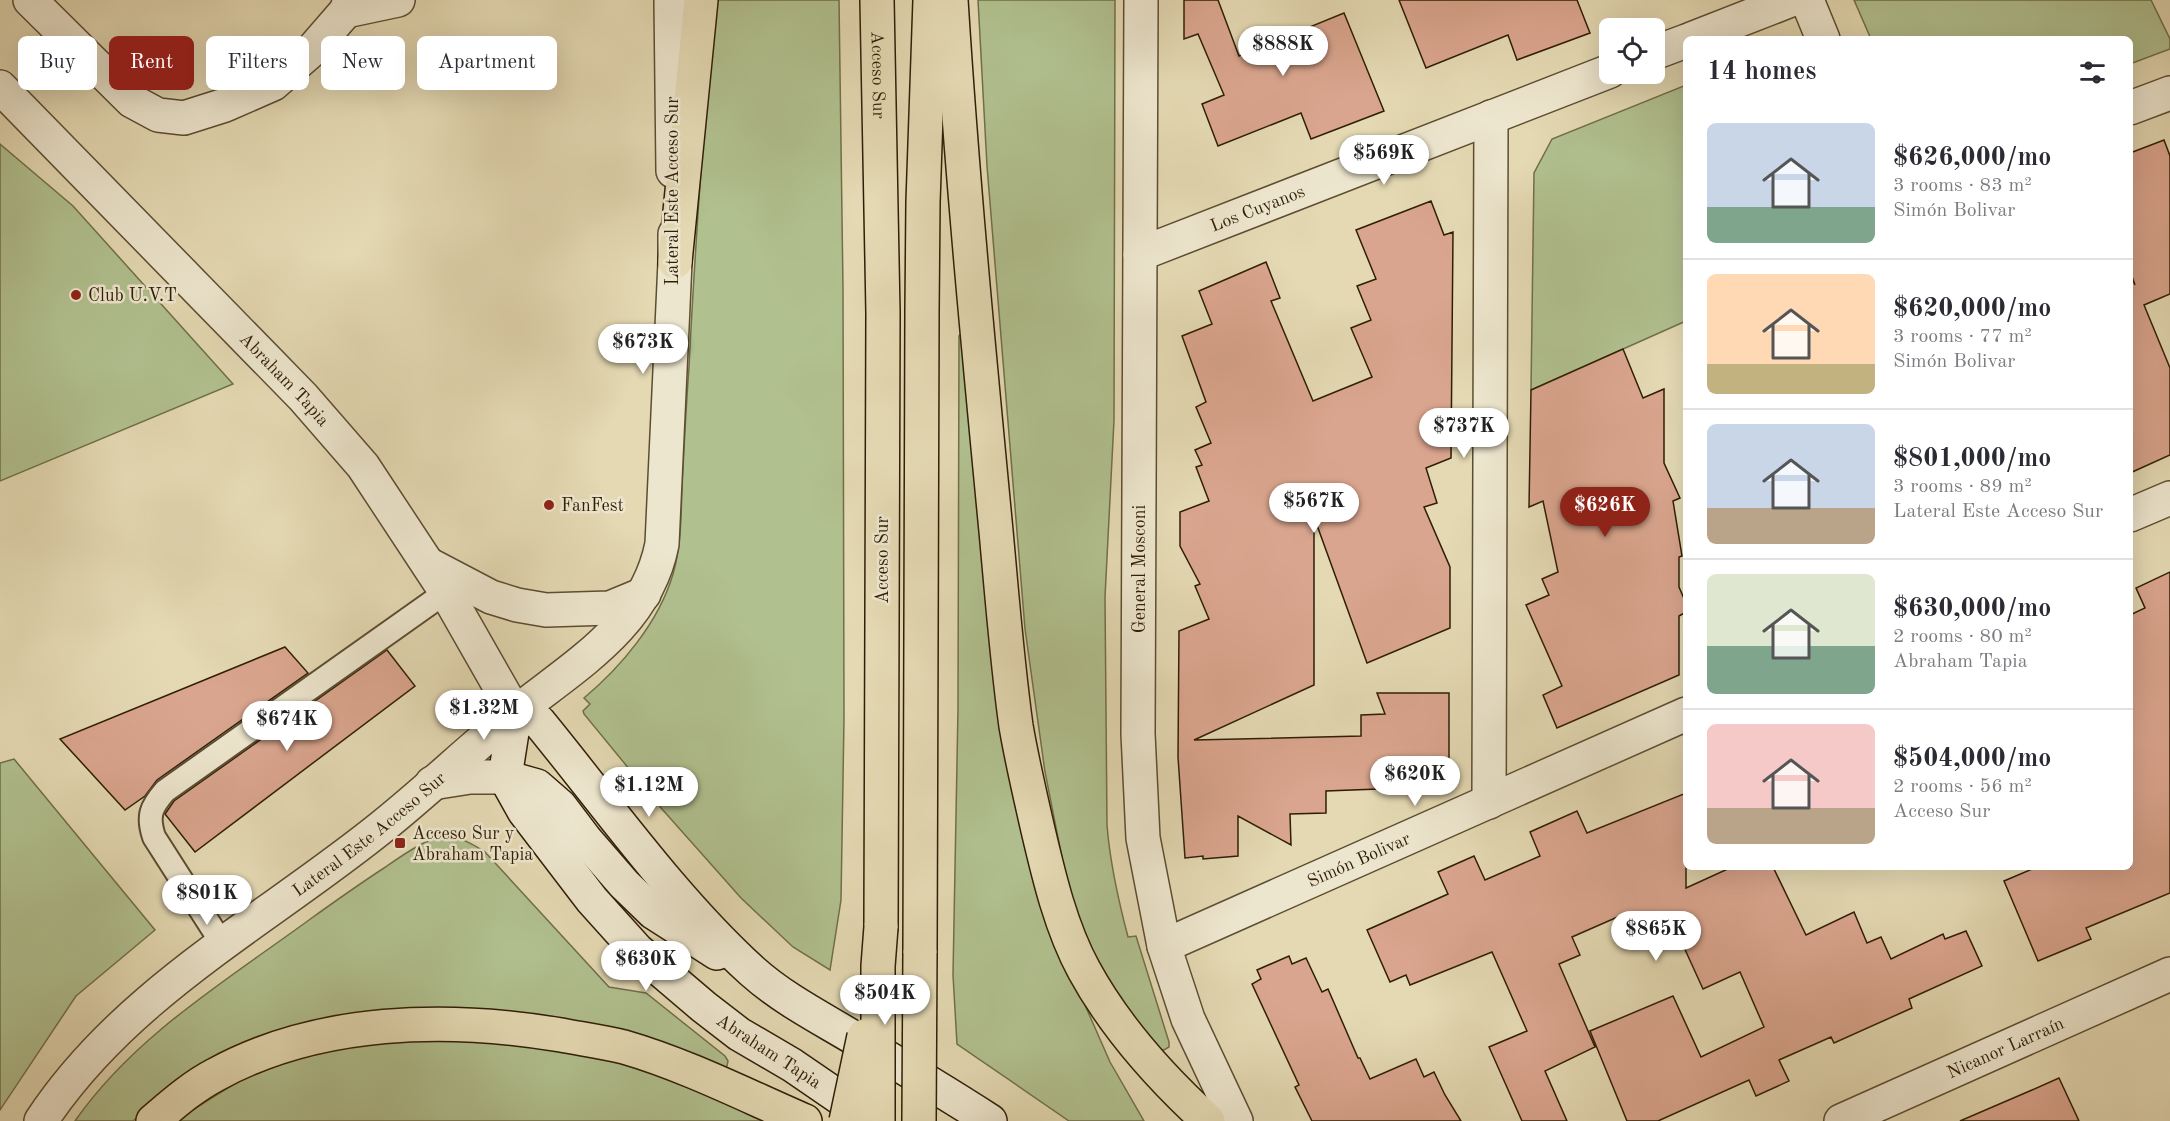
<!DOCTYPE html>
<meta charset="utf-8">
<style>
body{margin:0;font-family:"Old Standard TT",serif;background:#f2f2f3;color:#2b2b33;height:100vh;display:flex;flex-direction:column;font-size:22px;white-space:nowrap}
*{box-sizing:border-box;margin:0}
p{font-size:20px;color:#7c7c81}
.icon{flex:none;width:33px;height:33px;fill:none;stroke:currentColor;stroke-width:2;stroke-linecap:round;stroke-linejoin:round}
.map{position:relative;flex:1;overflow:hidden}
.drawer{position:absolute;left:1683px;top:36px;width:450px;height:834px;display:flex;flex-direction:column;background:#fff;border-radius:9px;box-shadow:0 6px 24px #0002}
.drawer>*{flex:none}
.guide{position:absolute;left:18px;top:36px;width:570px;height:54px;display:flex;gap:12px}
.buttons{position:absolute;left:1599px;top:18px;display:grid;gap:12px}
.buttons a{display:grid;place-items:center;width:66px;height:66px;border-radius:9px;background:#fff;box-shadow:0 6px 24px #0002;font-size:30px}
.price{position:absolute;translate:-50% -51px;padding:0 14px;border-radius:21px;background:#fff;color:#222;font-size:20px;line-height:39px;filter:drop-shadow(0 2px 3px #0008)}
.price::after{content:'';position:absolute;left:50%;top:36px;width:18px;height:14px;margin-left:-9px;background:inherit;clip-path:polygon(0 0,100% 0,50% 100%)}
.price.active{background:#8f2418;color:#fff}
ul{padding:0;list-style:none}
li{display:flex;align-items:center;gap:18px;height:150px;padding:0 24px}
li+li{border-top:2px solid #e1e1e2}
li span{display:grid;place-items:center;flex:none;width:168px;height:120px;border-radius:9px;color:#555}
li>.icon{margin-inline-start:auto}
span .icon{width:72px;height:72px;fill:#fffc;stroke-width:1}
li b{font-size:26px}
h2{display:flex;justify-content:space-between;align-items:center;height:72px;padding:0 24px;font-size:26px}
.chip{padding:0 21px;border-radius:9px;background:#fff;box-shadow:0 6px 24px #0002;font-size:21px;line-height:54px}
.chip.active{background:#8f2418;color:#fff}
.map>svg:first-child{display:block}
</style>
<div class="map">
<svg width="2170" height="1121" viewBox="0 0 2170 1121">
<rect width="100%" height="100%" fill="#e4d9b3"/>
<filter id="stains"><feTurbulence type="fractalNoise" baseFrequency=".00333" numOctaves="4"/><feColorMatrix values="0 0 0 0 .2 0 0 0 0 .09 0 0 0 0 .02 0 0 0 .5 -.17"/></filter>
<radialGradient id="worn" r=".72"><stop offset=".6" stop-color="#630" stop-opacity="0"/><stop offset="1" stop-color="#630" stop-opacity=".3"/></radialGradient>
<!-- green -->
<g fill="#b1c08f" stroke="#706f4a" stroke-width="1.5">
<path d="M713,0H839L843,289L844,719L841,900L830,970L793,947L741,898L662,809L584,714L583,711L590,704L584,698C621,667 659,622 673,574C681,547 681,517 682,489C684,448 686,407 689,367C695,244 704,122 713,0Z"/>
<path d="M978,0H1115L1114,420L1105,597L1107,825C1110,864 1118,899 1128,937L1136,936L1169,1042V1047L1164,1050L1157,1049L1126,1011L1096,959L1077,916L1065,873L1045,772L1025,629L987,166Z"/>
<polygon points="1854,0 2151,0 2170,39 2170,49 2130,64 2130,39 1871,39"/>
<polygon points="1686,85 1686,321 1531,390 1534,173 1552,139"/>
<polygon points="0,144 73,206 233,384 0,481"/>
<polygon points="962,332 972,420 1081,996 1110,1062 1144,1121 1069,1121 957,1044 953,975 958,709 959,336"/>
<polygon points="14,759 155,930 76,996 0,1110 0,763"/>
<path d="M443,835C460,837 471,843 485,852L609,987L646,993L725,1056L728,1061L727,1066L724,1069L422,1010L157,1100L133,1121H75C134,1036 227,980 309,920C334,902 358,885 384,868C403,855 421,842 443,835Z"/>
<path d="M449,1037C507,1042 565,1047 622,1062C672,1075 720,1100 767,1121H175L242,1079L292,1060L351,1046Z"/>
</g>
<!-- building -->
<g fill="#daa58e" stroke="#2f1e06" stroke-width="1.5">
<polygon points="1184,0 1218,0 1239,56 1344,13 1384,111 1311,139 1301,113 1218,146 1202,104 1224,95 1198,34 1184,39"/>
<polygon points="1399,0 1577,0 1590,33 1517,60 1508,35 1426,68"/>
<polygon points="2164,140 2170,156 2170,294 2144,305 2170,368 2170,455 2130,473 2130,274 2135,285 2130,271 2130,153"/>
<polygon points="1431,201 1444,235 1453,232 1451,458 1426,468 1437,503 1424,507 1450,567 1450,628 1367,663 1314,517 1314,685 1194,740 1361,736 1361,715 1385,714 1377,693 1449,693 1449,758 1434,758 1434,764 1379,765 1378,789 1326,791 1326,813 1290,814 1291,845 1238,816 1238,856 1203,859 1203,856 1185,858 1178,757 1179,631 1209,619 1195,586 1200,584 1180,546 1180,512 1209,501 1196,467 1202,465 1195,450 1211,443 1196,407 1206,402 1182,336 1212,324 1199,291 1266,262 1280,298 1271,301 1313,401 1372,377 1351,328 1371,320 1357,286 1376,279 1356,230"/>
<polygon points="1623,349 1643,398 1664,389 1664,463 1680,498 1673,501 1682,556 1679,557 1679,587 1686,603 1686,612 1679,616 1679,675 1557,728 1543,695 1562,686 1526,605 1549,595 1542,579 1558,572 1543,501 1529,507 1531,390"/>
<polygon points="2170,572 2170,893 2086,928 2091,939 2038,961 2004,881 2037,867 2130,867 2130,615 2145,608 2136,588"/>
<polygon points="285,647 308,673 157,780 145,796 125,810 60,739"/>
<polygon points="387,650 415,686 195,852 165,814 174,801"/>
<polygon points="1686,793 1686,888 1732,867 1773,867 1806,935 1854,912 1867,943 1881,937 1891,959 1943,934 1945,939 1966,931 1982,966 1909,999 1912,1008 1834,1043 1831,1037 1779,1060 1789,1081 1756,1096 1749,1080 1658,1121 1627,1121 1590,1031 1673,996 1701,1057 1764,1027 1740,972 1703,989 1672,921 1639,935 1629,912 1572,937 1580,955 1559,964 1595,1047 1545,1071 1567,1121 1522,1121 1489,1047 1527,1031 1492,952 1410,985 1406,975 1390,982 1367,930 1448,894 1438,872 1474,856 1485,880 1540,856 1530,832 1577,811 1587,833"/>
<polygon points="1289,956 1292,964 1306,958 1322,992 1328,989 1358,1058 1360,1058 1370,1079 1416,1059 1424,1077 1434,1072 1445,1095 1461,1121 1312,1121 1295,1087 1299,1085 1252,984 1261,979 1257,970"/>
<polygon points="2059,1078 2079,1121 1960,1121 2032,1090"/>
</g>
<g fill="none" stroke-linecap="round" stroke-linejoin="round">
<!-- service casing -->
<g stroke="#5c4d31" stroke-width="26">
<path id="service" d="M223,945L154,837C147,816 151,807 165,791L446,592"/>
</g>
<!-- minor casing -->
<g stroke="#5c4d31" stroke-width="36">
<g id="minor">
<polyline points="30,0 132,101 158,115 184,118 225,105 273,84 313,49 346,11 350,0"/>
<polyline points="1807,0 1823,39"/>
<polyline points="346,11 398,0"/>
<polyline points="1691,39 1791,0"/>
<polyline points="1654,53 1686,41"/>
<polyline points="2130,108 2170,93"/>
<path id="s1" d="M1140,254L1610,71"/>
<polyline points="2130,515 2170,498"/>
<polyline points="1489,802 1491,117"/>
<path id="s2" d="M1164,946L1686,714"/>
<path id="s3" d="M1841,1121L2170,974"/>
</g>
</g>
<!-- tertiary casing -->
<g stroke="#5c4d31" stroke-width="36">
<g id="tertiary">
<polyline points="671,0 673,171"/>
<polyline points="1141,0 1138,734 1143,838 1164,946 1188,1019 1236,1121"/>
<path id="s4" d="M0,87L303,397L363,466L446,592L515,713"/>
<polyline points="430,565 491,597 517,605 546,610 610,608 644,594"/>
<polyline points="432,783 470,777 505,777"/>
<path id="s5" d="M41,1121C125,993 267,920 383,826C428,790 469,750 514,714C575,665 646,626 662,544L675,262V234"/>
</g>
</g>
<!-- secondary casing -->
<g stroke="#2f1e06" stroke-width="36">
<g id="secondary">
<polyline points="505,777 537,786 560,806 585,839 624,884 653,912 717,953"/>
<path d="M871,1119L792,1065L739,1034L704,1007L637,950L592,900L524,811L505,777L515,713L539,722C607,805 673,899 752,971C782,998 819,1017 854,1038C900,1065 945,1092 990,1121"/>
</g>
</g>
<!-- motorway casing -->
<g stroke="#2f1e06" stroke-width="36">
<g id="motorway">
<path id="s6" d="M877,0L883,313L881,927"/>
<path d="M951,0C962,177 979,354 996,531C1002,596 1007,661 1016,726C1022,761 1030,795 1038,830C1049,877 1061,928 1084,970C1115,1027 1160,1077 1208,1121"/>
<polyline points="675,262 701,0"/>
<polyline points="920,953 922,311 923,202 930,0"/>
<path d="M153,1121C172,1105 192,1087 215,1075C318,1018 448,1016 561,1035C582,1039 603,1042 624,1047C686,1065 745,1095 805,1121"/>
</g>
</g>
<!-- service -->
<use href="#service" stroke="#ede6ce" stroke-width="22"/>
<!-- minor -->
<use href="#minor" stroke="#ede6ce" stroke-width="33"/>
<!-- tertiary -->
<use href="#tertiary" stroke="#ede6ce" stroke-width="33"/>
<!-- secondary -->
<use href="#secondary" stroke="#ede6ce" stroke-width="33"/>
<!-- motorway -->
<use href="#motorway" stroke="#e4d9b3" stroke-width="33"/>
<!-- motorway-bridge casing -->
<g stroke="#2f1e06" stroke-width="36" stroke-linecap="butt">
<g id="motorway-bridge">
<polyline points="846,1121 864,1036"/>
<polyline points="878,1121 878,966 881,927"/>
<polyline points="919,1121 920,953"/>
</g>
</g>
<!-- motorway-bridge -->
<use href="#motorway-bridge" stroke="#e4d9b3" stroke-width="33"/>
</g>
<!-- markers -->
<g fill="#8f2418" stroke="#ede6ce" stroke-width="2">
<circle cx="76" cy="295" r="6"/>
<circle cx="549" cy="505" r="6"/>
<rect x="394" y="837" width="12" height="12" rx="3"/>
</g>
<g text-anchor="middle" stroke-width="5" stroke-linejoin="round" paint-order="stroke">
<!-- street labels -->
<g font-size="18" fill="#2f1e06" stroke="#ede6ce">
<text dy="6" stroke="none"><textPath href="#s6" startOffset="75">Acceso Sur</textPath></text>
<text transform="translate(672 191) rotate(-90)" y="6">Lateral Este Acceso Sur</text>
<text dy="6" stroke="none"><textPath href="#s1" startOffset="126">Los Cuyanos</textPath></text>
<text dy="6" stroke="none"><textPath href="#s4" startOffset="408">Abraham Tapia</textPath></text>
<text transform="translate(882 560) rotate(-90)" y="6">Acceso Sur</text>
<text transform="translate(1139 569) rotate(-90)" y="6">General Mosconi</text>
<text dy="6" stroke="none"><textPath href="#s5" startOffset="438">Lateral Este Acceso Sur</textPath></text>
<text dy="6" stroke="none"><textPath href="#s2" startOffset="213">Simón Bolivar</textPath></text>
<text dy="6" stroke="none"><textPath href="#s3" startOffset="180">Nicanor Larraín</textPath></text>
<text transform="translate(769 1051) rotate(33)" y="6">Abraham Tapia</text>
</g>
<!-- poi labels -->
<g font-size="18" fill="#2f1e06" stroke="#ede6ce" text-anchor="start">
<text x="88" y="301">Club U.V.T</text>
<text x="561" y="511">FanFest</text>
<text x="412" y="839">Acceso Sur y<tspan x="412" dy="21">Abraham Tapia</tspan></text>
</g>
</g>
<rect width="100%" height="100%" filter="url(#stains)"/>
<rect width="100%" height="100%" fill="url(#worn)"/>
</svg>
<div class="buttons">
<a><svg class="icon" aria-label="locate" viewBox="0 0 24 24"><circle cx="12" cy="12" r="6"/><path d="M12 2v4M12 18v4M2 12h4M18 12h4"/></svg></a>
</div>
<b class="price" style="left:1283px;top:77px">$888K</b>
<b class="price" style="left:1384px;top:186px">$569K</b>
<b class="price" style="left:643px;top:375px">$673K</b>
<b class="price" style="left:1464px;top:459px">$737K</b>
<b class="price" style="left:1314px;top:534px">$567K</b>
<b class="price active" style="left:1605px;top:538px">$626K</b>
<b class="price" style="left:484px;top:741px">$1.32M</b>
<b class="price" style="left:287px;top:752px">$674K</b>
<b class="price" style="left:1415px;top:807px">$620K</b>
<b class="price" style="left:649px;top:818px">$1.12M</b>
<b class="price" style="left:207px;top:926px">$801K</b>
<b class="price" style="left:1656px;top:962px">$865K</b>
<b class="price" style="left:646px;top:992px">$630K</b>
<b class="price" style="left:885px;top:1026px">$504K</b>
<div class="guide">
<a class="chip">Buy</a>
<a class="chip active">Rent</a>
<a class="chip">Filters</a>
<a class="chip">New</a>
<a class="chip">Apartment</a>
</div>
<section class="drawer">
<h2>14 homes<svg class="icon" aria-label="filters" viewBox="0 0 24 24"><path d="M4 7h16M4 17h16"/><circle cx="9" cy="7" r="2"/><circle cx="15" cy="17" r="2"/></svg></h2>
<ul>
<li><span style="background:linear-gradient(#c9d6e8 70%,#7fa58c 0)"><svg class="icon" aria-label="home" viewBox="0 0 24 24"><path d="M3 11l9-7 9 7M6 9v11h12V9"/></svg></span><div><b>$626,000/mo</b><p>3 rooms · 83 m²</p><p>Simón Bolivar</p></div></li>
<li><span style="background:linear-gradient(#ffd9b3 75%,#c2b280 0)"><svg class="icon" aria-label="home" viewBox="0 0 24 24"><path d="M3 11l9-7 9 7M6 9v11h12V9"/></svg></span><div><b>$620,000/mo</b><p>3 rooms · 77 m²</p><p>Simón Bolivar</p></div></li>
<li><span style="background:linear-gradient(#c9d6e8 70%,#b9a48a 0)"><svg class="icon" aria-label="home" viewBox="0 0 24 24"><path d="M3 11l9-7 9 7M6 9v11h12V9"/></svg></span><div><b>$801,000/mo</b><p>3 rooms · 89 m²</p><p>Lateral Este Acceso Sur</p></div></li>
<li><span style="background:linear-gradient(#dfe7d0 60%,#7fa58c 0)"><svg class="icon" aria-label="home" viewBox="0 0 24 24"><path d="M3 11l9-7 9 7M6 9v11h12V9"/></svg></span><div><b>$630,000/mo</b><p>2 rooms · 80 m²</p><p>Abraham Tapia</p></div></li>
<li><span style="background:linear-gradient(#f6c9c9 70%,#b9a48a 0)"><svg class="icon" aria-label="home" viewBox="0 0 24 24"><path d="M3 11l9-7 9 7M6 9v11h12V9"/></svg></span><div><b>$504,000/mo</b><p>2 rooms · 56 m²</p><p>Acceso Sur</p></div></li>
</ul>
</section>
</div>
